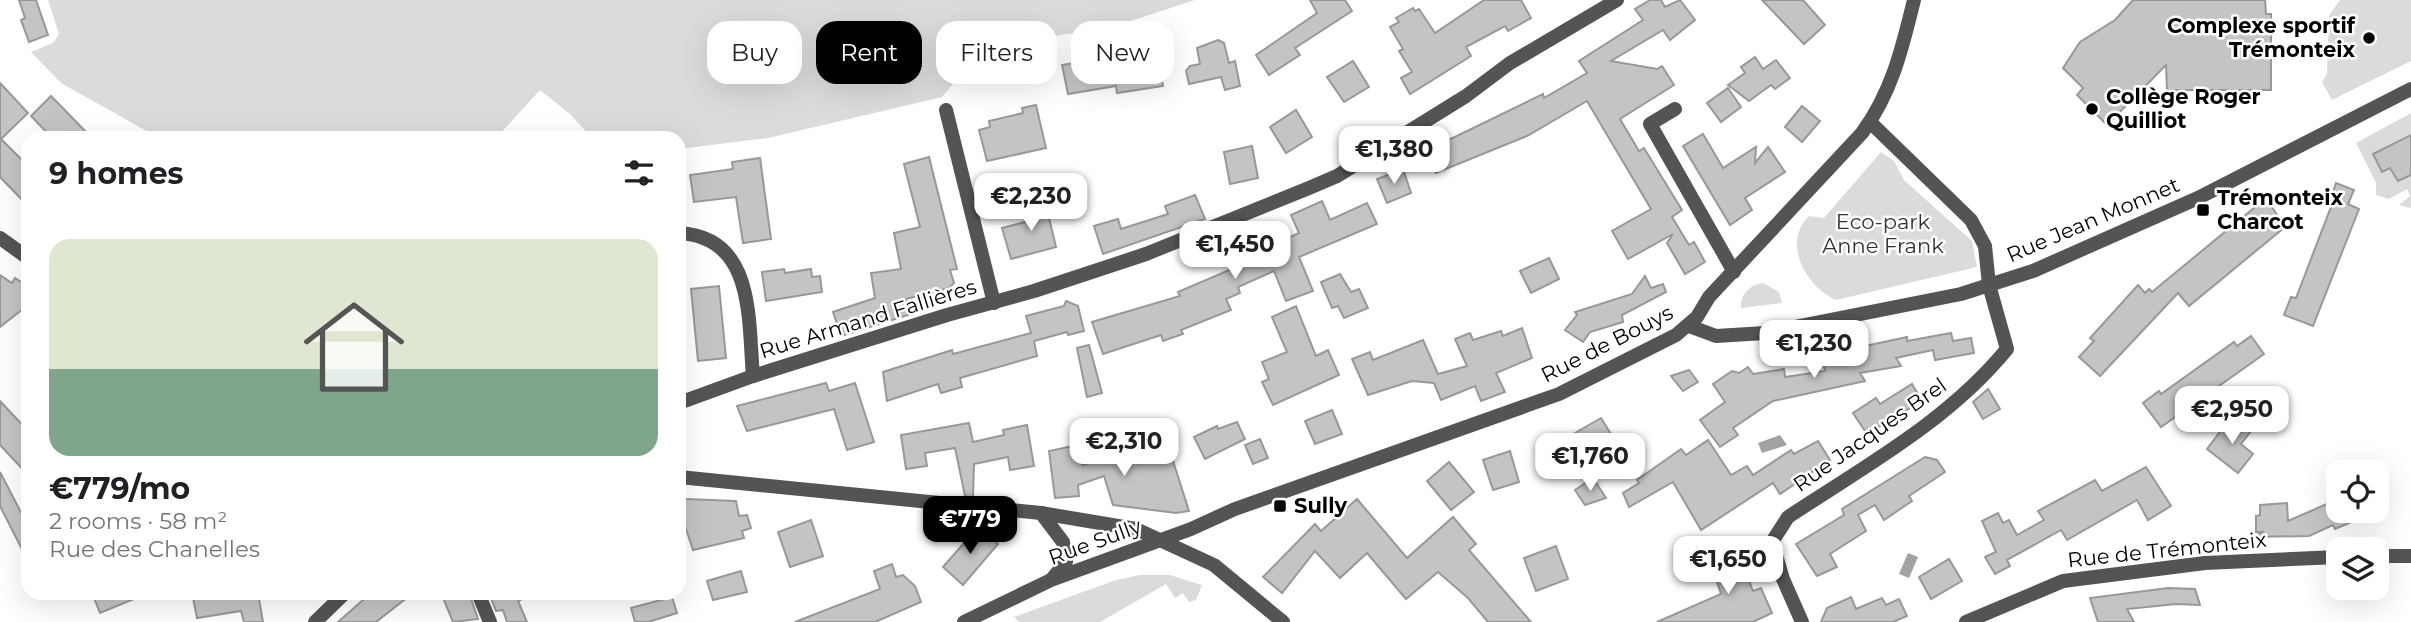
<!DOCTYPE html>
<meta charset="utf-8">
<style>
body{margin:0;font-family:Montserrat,sans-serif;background:#f2f2f2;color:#202124;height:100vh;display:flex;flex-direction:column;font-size:26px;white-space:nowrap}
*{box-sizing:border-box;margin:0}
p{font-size:23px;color:#757577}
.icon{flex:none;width:38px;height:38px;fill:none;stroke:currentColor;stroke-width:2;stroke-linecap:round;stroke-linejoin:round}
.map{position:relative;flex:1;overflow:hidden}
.panel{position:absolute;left:21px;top:131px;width:665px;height:469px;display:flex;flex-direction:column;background:#fff;border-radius:21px;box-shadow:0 7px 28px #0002}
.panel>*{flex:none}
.hud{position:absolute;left:707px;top:21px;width:665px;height:63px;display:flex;gap:14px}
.fabs{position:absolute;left:2326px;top:460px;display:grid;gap:14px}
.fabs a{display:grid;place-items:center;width:63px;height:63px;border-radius:14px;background:#fff;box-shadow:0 7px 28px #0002;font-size:35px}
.price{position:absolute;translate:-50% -60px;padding:0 16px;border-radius:14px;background:#fff;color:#222;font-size:23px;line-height:46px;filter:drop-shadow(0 2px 4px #0008)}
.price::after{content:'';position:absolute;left:50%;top:42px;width:21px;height:16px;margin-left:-10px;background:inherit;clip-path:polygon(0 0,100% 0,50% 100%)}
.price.active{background:#000;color:#fff}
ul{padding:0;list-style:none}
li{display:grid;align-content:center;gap:14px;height:371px;padding:0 28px}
li span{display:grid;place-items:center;height:217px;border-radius:21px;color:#555}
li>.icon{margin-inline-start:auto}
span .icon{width:126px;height:126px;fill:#fffc;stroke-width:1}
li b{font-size:30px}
h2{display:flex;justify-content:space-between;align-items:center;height:84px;padding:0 28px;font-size:30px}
.pill{padding:0 24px;border-radius:21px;background:#fff;box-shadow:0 7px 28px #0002;font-size:24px;line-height:63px}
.pill.active{background:#000;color:#fff}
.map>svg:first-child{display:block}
</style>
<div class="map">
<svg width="2411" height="622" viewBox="0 0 2411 622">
<rect width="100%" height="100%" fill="#fff"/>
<!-- green -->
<g fill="#dbdbdb">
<polygon points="48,0 1195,0 1109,28 984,46 942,97 768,138 679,149 679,138 592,138 570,114 540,90 496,138 159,138 61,83 31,52 53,43 59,34"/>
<polygon points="2340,0 2411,0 2411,61 2332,100 2322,82 2327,74 2329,15"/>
<polygon points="2411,113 2411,208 2399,205 2410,196 2407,189 2389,199 2376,195 2376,183 2356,143"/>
<path d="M1881,152L1894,161L1904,180L1972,241L1977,267L1836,300C1807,287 1781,244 1809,216L1824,218Z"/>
<path d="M1763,283L1779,292L1782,303L1741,308C1740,294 1750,285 1763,283Z"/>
<polygon points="1139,575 1170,575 1202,585 1196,600 1189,602 1183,593 1175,598 1166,584 1100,622 1019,622 1014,617 1113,581"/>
</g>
<!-- water -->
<g fill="#a2a2a2">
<polygon points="1780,435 1787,445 1762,453 1758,443"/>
<polygon points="1908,553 1918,557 1909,578 1899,574"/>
</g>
<!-- building -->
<g fill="#c4c4c4" stroke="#989898" stroke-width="2">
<polygon points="19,0 36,0 48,35 29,42 21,20 25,18"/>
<polygon points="1310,0 1345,0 1352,11 1295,48 1300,55 1269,75 1256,55 1317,13"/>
<polygon points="1484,0 1521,0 1531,18 1508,31 1505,26 1466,47 1471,56 1410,94 1401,78 1412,72 1399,51 1403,49 1390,27 1399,22 1396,18 1413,8 1415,11 1419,9 1435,33"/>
<polygon points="1650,0 1661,0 1665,7 1680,0 1695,20 1670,40 1663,30 1611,61 1657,69 1662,66 1674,85 1620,119 1639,151 1644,148 1682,210 1672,217 1689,245 1694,242 1705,262 1685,274 1667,243 1673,234 1628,259 1612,231 1651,209 1587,101 1527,136 1436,173 1428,156 1428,150 1543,94 1544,98 1587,73 1579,61 1643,20 1635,9"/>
<polygon points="1762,0 1803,0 1825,25 1804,44"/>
<polygon points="2133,0 2265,0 2266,14 2271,14 2271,90 2167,90 2166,65 2107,125 2077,95 2083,88 2063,68 2080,42 2115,20"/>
<polygon points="1218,40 1224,43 1229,63 1235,61 1240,86 1225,90 1221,77 1189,84 1186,71 1190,66 1200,64 1197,48"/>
<polygon points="1755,57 1763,69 1776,60 1790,78 1775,89 1771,85 1749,101 1728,85 1745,73 1741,67"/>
<polygon points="1101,58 1103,68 1158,58 1163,86 1117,93 1116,86 1068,94 1062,65"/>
<polygon points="1353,61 1369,87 1344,102 1327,77"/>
<polygon points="0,83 28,113 1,139 28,166 28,206 0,177"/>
<polygon points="1728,88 1741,107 1721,122 1707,103"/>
<polygon points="51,96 92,138 52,138 31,116"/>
<polygon points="1036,105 1046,148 987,161 979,130 990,127 989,121 1023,113 1022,108"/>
<polygon points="1802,106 1820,121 1802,142 1785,127"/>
<polygon points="1296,110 1312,137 1286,153 1270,127"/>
<polygon points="1703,134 1723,168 1756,147 1755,163 1768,147 1785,172 1745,198 1752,210 1730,225 1683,146"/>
<polygon points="2411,135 2411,175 2398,181 2390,168 2382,172 2373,154"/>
<polygon points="1252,146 1258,178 1230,184 1224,152"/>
<polygon points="929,157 957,269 950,270 954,283 949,288 906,299 908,315 841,336 833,312 875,298 871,273 901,269 894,233 920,227 904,164"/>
<polygon points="760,158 771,239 743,243 736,197 694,202 690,175 733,169 732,162"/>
<polygon points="1403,169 1411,193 1387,203 1377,179"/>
<polygon points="2336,183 2354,190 2348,204 2359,209 2313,326 2284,315 2291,297 2296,298 2334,199 2331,198"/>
<polygon points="1195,195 1205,219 1103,254 1094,226 1118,219 1121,229 1168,214 1165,206"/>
<polygon points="2266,198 2285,227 2189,306 2178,293 2100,376 2079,357 2094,341 2090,338 2138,285 2145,293 2149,289 2152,292"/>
<polygon points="1045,201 1056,247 1011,259 1002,228 1029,221 1025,206"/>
<polygon points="1322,201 1330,220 1367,203 1377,224 1299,257 1313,291 1286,301 1274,271 1238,287 1240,293 1226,299 1231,310 1181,330 1183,334 1163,341 1161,335 1103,354 1092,322 1180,296 1178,292 1248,262 1246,257 1299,233 1291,215"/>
<polygon points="1549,258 1559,279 1531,293 1520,271"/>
<polygon points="784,269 785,273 811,269 812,277 820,276 822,292 766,301 762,272"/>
<polygon points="1340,274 1351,292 1359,289 1368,308 1344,318 1338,306 1332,308 1321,282"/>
<polygon points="0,275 12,283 15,278 28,287 28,305 0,327"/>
<polygon points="1645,276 1651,288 1663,284 1666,292 1622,315 1623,322 1590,332 1583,342 1565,330 1577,315 1575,312 1632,294"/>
<polygon points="719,286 726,358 698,361 691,289"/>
<polygon points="1066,301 1078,306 1084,331 1068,335 1067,332 1034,341 1037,356 960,378 962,387 941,393 938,384 887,401 883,372 952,350 953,354 1031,333 1026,316 1064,306"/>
<polygon points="1296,306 1316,356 1328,350 1339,375 1273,405 1262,382 1269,379 1262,362 1287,352 1272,317"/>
<polygon points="1522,328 1532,358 1496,373 1505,392 1481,401 1475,386 1441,400 1434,383 1412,381 1368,395 1352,359 1370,352 1373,360 1423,340 1438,374 1467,366 1455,339 1470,333 1473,340 1501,331 1503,336"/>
<polygon points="1951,333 1953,341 1971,338 1974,353 1935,360 1933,350 1896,358 1901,366 1860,373 1865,381 1773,401 1733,428 1738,435 1720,447 1700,420 1725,402 1713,384 1732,371 1739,373 1748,367 1753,374 1784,369 1785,377 1825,371 1823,361 1867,353 1865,346 1907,337 1907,341"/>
<polygon points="2251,336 2264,354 2161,427 2143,403 2159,391 2161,394 2234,342 2237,346"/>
<polygon points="1089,345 1102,393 1087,397 1077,348"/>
<polygon points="1689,370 1698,382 1683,391 1671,376"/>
<polygon points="826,383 829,391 855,383 874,442 847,450 834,409 747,431 737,406"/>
<polygon points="1912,384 1922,401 1867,434 1853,413 1876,398 1880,404"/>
<polygon points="1988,389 2000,409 1983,419 1973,402"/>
<polygon points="0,401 28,431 28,475 0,445"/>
<polygon points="1332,410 1342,434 1315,444 1305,421"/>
<polygon points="1601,418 1614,439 1619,437 1629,454 1600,472 1575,433"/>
<polygon points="2237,418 2251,431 2241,444 2253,454 2238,473 2207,449 2222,429 2225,431"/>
<polygon points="1237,422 1245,439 1205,459 1194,437 1217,426 1218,429"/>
<polygon points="969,423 973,442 1004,435 1003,430 1027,425 1034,466 1010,470 1008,457 974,464 973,497 965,496 955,448 925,453 927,466 906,469 901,435"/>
<polygon points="1260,439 1268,458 1253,464 1245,445"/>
<polygon points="1708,440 1731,475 1747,466 1753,475 1791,450 1794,454 1818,441 1830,460 1780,494 1773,483 1701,530 1673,482 1629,507 1623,493 1639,483 1637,480 1681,449 1686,455"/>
<polygon points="1167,442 1189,511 1176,513 1113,505 1104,476 1078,485 1079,496 1055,498 1049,451 1078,445 1082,465"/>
<polygon points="1510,451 1519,482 1493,490 1483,460"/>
<polygon points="1925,457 1937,460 1945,472 1909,496 1912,501 1884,520 1875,505 1858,515 1866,531 1830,554 1837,567 1817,576 1796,544 1844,515 1842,509"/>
<polygon points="1449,462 1474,492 1451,510 1427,481"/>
<polygon points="2146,467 2171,506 2148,520 2137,500 2067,540 2061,530 2007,560 2010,566 1995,574 1985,557 1996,552 1982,521 1998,513 2003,523 2009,520 2017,535 2044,520 2038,511 2095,480 2102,491"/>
<polygon points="0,472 28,526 28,561 0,506"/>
<polygon points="1593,478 1606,498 1585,505 1575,490"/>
<polygon points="686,499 736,501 739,516 747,515 751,528 742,531 744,538 693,550 685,526 679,528 679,501"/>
<polygon points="1357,499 1407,558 1453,517 1476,544 1469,550 1531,622 1488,622 1468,598 1438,572 1406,599 1367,553 1340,578 1315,551 1282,593 1263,577 1315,524 1321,531"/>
<polygon points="2338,499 2338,511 2378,511 2335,529 2333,525 2309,536 2252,537 2264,532 2256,532 2256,516 2260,515 2260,505 2287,503 2288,521"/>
<polygon points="811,520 823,556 790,567 778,532"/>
<polygon points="977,528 998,544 963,585 943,567"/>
<polygon points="1556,546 1568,579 1536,591 1524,558"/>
<polygon points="1732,547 1736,548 1753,591 1761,588 1772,613 1753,622 1657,622 1721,594 1709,557"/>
<polygon points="1949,559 1962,581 1931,599 1919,577"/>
<polygon points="892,564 896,577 903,575 915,586 921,602 875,622 795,622 880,589 874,571"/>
<polygon points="741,571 747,592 713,600 707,581"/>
<polygon points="2168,588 2195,589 2200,605 2176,604 2127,609 2134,622 2098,622 2090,598"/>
<polygon points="92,593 146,593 146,594 100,613"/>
<polygon points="216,593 258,593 263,622 244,622 241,611 197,618 193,598"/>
<polygon points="371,593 413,593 376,622 338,622"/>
<polygon points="441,593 469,593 478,619 453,622"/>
<polygon points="489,593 535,593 518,601 527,622 507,622 503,610 496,611"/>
<polygon points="672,597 677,613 648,622 635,622 631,608"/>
<polygon points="1851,597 1856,609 1882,598 1886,605 1899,599 1907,616 1893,622 1821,622 1827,608"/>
</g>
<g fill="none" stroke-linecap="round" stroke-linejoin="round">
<!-- minor -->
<g stroke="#545454" stroke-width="14">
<polyline points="1675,109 1650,124 1734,272"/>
<polyline points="946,110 994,303"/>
<path d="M679,233C755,237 748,319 753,376"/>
<polyline points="1689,326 1716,336 1765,333 1961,294 2033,271 2198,198 2411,89"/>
<polyline points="1041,513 1063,542 1066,562 1052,579"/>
<polyline points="2376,556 2411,556"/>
<polyline points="478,593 490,622"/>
<polyline points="315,622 345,593"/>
<path d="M964,622L1051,580L1191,529L1235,509L1559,394L1676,335L1697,317L1709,297L1862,133C1892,92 1902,49 1914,0"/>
<path d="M1802,622L1783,579L1772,542L1788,517C1865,466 1948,421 2007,349L1989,285L1985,246L1971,220L1870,122"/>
<polyline points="1966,622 2063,581 2205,563 2338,557"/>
</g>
<!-- tertiary -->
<g stroke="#545454" stroke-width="14">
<polyline points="0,238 28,258"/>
<polyline points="679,403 753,376 947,315 1034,291 1146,254 1309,188 1337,176 1466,96 1510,63 1617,0"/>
<polyline points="679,477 1041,513 1136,529 1214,565 1283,622"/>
</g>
</g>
<!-- markers -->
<g fill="#000" stroke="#fff" stroke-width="2.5">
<circle cx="2369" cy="38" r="7"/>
<circle cx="2092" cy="109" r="7"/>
<rect x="2196" y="203" width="14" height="14" rx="3.5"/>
<rect x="1273" y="499" width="14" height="14" rx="3.5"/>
</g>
<g text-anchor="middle" stroke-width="5" stroke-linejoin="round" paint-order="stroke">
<!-- poi labels -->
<g font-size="21" font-weight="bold" fill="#000" stroke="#fff" text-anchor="start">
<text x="2355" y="33" text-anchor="end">Complexe sportif<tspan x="2355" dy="24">Trémonteix</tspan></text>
<text x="2106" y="104">Collège Roger<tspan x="2106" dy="24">Quilliot</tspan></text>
<text x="2217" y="205">Trémonteix<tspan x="2217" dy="24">Charcot</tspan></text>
<text x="1294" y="513">Sully</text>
</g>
<!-- street labels -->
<g font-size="21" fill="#000" stroke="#fff">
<text transform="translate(2093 220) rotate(-23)" y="7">Rue Jean Monnet</text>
<text transform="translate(868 319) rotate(-17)" y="7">Rue Armand Fallières</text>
<text transform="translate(1607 344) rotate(-27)" y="7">Rue de Bouys</text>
<text transform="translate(1870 435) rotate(-35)" y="7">Rue Jacques Brel</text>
<text transform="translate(1095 542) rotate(-20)" y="7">Rue Sully</text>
<text transform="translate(2167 550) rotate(-6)" y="7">Rue de Trémonteix</text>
</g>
<!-- park labels -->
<g font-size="21" fill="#323232" stroke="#fff">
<text x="1883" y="229">Eco-park<tspan x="1883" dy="24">Anne Frank</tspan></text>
</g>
</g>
</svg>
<div class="fabs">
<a><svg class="icon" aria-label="locate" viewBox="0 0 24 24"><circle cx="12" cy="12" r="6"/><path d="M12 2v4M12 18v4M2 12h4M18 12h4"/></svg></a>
<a><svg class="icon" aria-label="layers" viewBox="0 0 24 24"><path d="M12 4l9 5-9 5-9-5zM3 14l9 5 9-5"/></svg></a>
</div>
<b class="price" style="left:1394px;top:186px">€1,380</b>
<b class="price" style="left:1031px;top:233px">€2,230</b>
<b class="price" style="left:1235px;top:281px">€1,450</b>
<b class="price" style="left:1814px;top:380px">€1,230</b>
<b class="price" style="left:2232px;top:446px">€2,950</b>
<b class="price" style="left:1124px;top:478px">€2,310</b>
<b class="price" style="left:1590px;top:493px">€1,760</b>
<b class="price active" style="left:970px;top:556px">€779</b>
<b class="price" style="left:1728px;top:596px">€1,650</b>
<div class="hud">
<a class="pill">Buy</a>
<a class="pill active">Rent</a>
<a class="pill">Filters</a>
<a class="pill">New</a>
</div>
<section class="panel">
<h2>9 homes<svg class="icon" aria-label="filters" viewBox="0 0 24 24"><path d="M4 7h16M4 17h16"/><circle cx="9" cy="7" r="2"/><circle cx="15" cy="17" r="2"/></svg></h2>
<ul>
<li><span style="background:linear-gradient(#dfe7d0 60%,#7fa58c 0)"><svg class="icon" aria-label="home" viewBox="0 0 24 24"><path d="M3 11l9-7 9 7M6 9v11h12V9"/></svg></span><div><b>€779/mo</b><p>2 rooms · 58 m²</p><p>Rue des Chanelles</p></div></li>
</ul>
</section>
</div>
